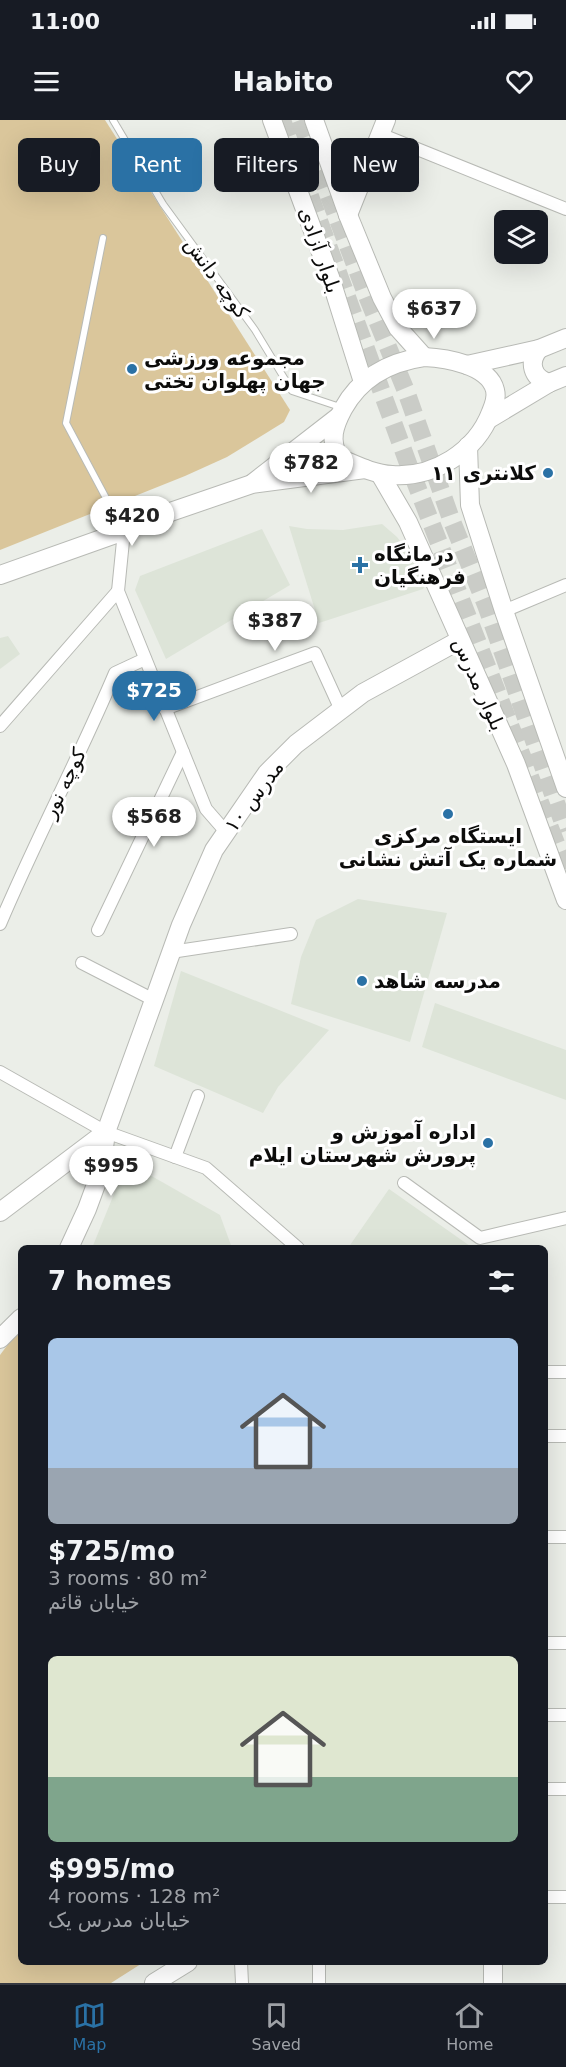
<!DOCTYPE html>
<meta charset="utf-8">
<style>
body{margin:0;font-family:"DejaVu Sans","Noto Sans Arabic",sans-serif;background:#20242c;color:#f1f3f6;height:100vh;display:flex;flex-direction:column;font-size:22px;white-space:nowrap}
*{box-sizing:border-box;margin:0}
p{font-size:20px;color:#9ea1a6}
.icon{flex:none;width:33px;height:33px;fill:none;stroke:currentColor;stroke-width:2;stroke-linecap:round;stroke-linejoin:round}
.map{position:relative;flex:1;overflow:hidden}
.details{position:absolute;left:18px;top:1125px;width:530px;height:720px;display:flex;flex-direction:column;background:#171b24;border-radius:9px;box-shadow:0 6px 24px #0002}
.details>*{flex:none}
.hud{position:absolute;left:18px;top:18px;width:531px;height:54px;display:flex;gap:12px}
.buttons{position:absolute;left:494px;top:90px;display:grid;gap:12px}
.buttons a{display:grid;place-items:center;width:54px;height:54px;border-radius:9px;background:#171b24;box-shadow:0 6px 24px #0002;font-size:30px}
.price{position:absolute;translate:-50% -51px;padding:0 14px;border-radius:21px;background:#fff;color:#222;font-size:20px;line-height:39px;filter:drop-shadow(0 2px 3px #0008)}
.price::after{content:'';position:absolute;left:50%;top:36px;width:18px;height:14px;margin-left:-9px;background:inherit;clip-path:polygon(0 0,100% 0,50% 100%)}
.price.active{background:#2a71a5;color:#fff}
ul{padding:0;list-style:none}
li{display:grid;align-content:center;gap:12px;height:318px;padding:0 30px}
li span{display:grid;place-items:center;height:186px;border-radius:9px;color:#555}
li>.icon{margin-inline-start:auto}
span .icon{width:108px;height:108px;fill:#fffc;stroke-width:1}
li b{font-size:26px}
h2{display:flex;justify-content:space-between;align-items:center;height:72px;padding:0 30px;font-size:26px}
.pill{padding:0 21px;border-radius:9px;background:#171b24;box-shadow:0 6px 24px #0002;font-size:21px;line-height:54px}
.pill.active{background:#2a71a5;color:#fff}
.status{display:flex;justify-content:space-between;align-items:center;height:42px;padding:0 30px;background:#171b24;direction:ltr}
.status svg{height:16px;fill:currentColor}
header{display:flex;justify-content:space-between;align-items:center;height:78px;padding:0 30px;background:#171b24;font-size:27px;font-weight:700}
.menu{display:flex;justify-content:space-around;align-items:center;height:84px;border-top:2px solid #363941;background:#171b24;font-size:16px;color:#9ea1a6}
.menu a{display:grid;justify-items:center;gap:3px}
.menu .active{color:#2a71a5}
.map>svg:first-child{display:block}
</style>
<div class="status"><b>11:00</b><svg viewBox="0 0 49 12"><path d="M0 12V9h3v3zM5 12V6h3v6zM10 12V3h3v9zM15 12V0h3v12zM26 1h20v11H26zM47 4h2v5h-2z"/></svg></div>
<header><svg class="icon" aria-label="menu" viewBox="0 0 24 24"><path d="M4 6h16M4 12h16M4 18h16"/></svg>Habito<svg class="icon" aria-label="heart" viewBox="0 0 24 24"><path d="M12 20l-8-8c-3-5 5-10 8-4 3-6 11-1 8 4z"/></svg></header>
<div class="map">
<svg width="566" height="1863" viewBox="0 0 566 1863">
<rect width="100%" height="100%" fill="#ebeee8"/>
<!-- built -->
<g fill="#dde4d8">
<polygon points="382,404 397,417 410,434 425,456 426,464 423,469 319,503 289,406 307,409 343,410"/>
<polygon points="262,409 290,465 166,539 135,470 140,456"/>
<polygon points="8,516 20,534 0,549 0,518"/>
<polygon points="358,779 447,793 410,922 291,884 301,837 316,800"/>
<polygon points="181,851 329,910 278,967 263,993 154,946"/>
<polygon points="435,883 566,930 566,980 422,927"/>
<polygon points="127,1042 220,1095 232,1128 92,1128"/>
<polygon points="389,1069 470,1126 495,1128 348,1128"/>
</g>
<!-- green -->
<g fill="#dac69b">
<polygon points="0,0 105,0 290,290 284,302 227,337 185,356 0,430"/>
<polygon points="21,1207 21,1842 144,1842 111,1863 0,1863 0,1235"/>
</g>
<g fill="none" stroke-linecap="round" stroke-linejoin="round">
<!-- secondary-tunnel -->
<g stroke="#caccc7" stroke-width="18" stroke-dasharray="18 9" stroke-linecap="butt">
<polyline points="282,0 409,346 566,749"/>
<polyline points="300,0 367,176 406,271 451,399 486,485 566,711"/>
</g>
<!-- lane casing -->
<g stroke="#b8bab5" stroke-width="8">
<g id="lane">
<polyline points="113,0 163,84 255,210 292,271 340,287"/>
<polyline points="103,118 66,303 122,408"/>
</g>
</g>
<!-- street casing -->
<g stroke="#b8bab5" stroke-width="14">
<g id="street">
<polyline points="380,14 566,89"/>
<polyline points="124,411 118,471 206,689 226,712"/>
<polyline points="504,491 566,465"/>
<polyline points="165,589 315,533 341,590"/>
<polyline points="0,606 118,471"/>
<path d="M0,804C36,719 79,638 115,553L145,539"/>
<polyline points="98,810 183,632"/>
<polyline points="171,832 291,814"/>
<polyline points="82,843 154,880"/>
<polyline points="0,952 106,1012 206,1048 298,1128"/>
<polyline points="175,1037 198,976"/>
<polyline points="404,1063 480,1118 566,1098"/>
<polyline points="544,1252 566,1252"/>
<polyline points="544,1316 566,1316"/>
<polyline points="544,1417 566,1417"/>
<polyline points="544,1523 566,1523"/>
<polyline points="544,1595 566,1595"/>
<polyline points="544,1669 566,1669"/>
<polyline points="544,1777 566,1777"/>
<polyline points="241,1842 242,1863"/>
<polyline points="319,1842 319,1863"/>
</g>
</g>
<!-- secondary casing -->
<g stroke="#b8bab5" stroke-width="20">
<g id="secondary">
<polyline points="272,0 330,157 363,262"/>
<polyline points="314,0 348,95 382,178 398,208 424,237"/>
<polyline points="348,95 386,0"/>
<path d="M539,229C528,242 532,258 549,263"/>
<path d="M424,237C446,238 489,245 495,270C497,278 494,285 491,292C476,332 433,358 392,355C373,354 356,345 339,338C329,320 334,306 343,289C360,258 389,242 424,237Z"/>
<polyline points="467,245 539,229 566,218"/>
<polyline points="489,299 549,263 566,256"/>
<polyline points="468,326 470,385 504,491 566,668"/>
<polyline points="380,354 408,402 516,644 566,780"/>
<polyline points="253,363 338,297"/>
<polyline points="0,455 124,411 150,399 252,364 365,349"/>
<polyline points="0,1092 106,1012"/>
<polyline points="69,1128 87,1089 101,1051 106,1012 154,880 181,805 214,730 267,653 296,624 363,573 460,520"/>
<polyline points="0,1219 21,1198"/>
<polyline points="493,1842 493,1863"/>
<polyline points="154,1863 188,1842"/>
</g>
</g>
<!-- lane -->
<use href="#lane" stroke="#fff" stroke-width="6"/>
<!-- street -->
<use href="#street" stroke="#fff" stroke-width="12"/>
<!-- secondary -->
<use href="#secondary" stroke="#fff" stroke-width="18"/>
</g>
<!-- markers -->
<g fill="#2a71a5" stroke="#fff" stroke-width="2">
<circle cx="132" cy="249" r="6"/>
<circle cx="548" cy="353" r="6"/>
<path d="M357 436h6v6h6v6h-6v6h-6v-6h-6v-6h6z"/>
<circle cx="448" cy="694" r="6"/>
<circle cx="362" cy="861" r="6"/>
<circle cx="488" cy="1023" r="6"/>
</g>
<g text-anchor="middle" stroke-width="6" stroke-linejoin="round" paint-order="stroke">
<!-- street labels -->
<g font-size="20" fill="#0c0c0b" stroke="#fff">
<text transform="translate(320 130) rotate(71)" y="7">بلوار آزادی</text>
<text transform="translate(217 158) rotate(54)" y="7">کوچه دانش</text>
<text transform="translate(479 564) rotate(66)" y="7">بلوار مدرس</text>
<text transform="translate(64 663) rotate(-64)" y="7">کوچه نور</text>
<text transform="translate(254 676) rotate(-53)" y="7">مدرس ۱۰</text>
</g>
<!-- poi labels -->
<g font-size="20" font-weight="bold" fill="#0c0c0b" stroke="#fff" text-anchor="start">
<text x="144" y="245">مجموعه ورزشی<tspan x="144" dy="23">جهان پهلوان تختی</tspan></text>
<text x="536" y="360" text-anchor="end">کلانتری ۱۱</text>
<text x="374" y="441">درمانگاه<tspan x="374" dy="23">فرهنگیان</tspan></text>
<text x="448" y="723" text-anchor="middle">ایستگاه مرکزی<tspan x="448" dy="23">شماره یک آتش نشانی</tspan></text>
<text x="374" y="868">مدرسه شاهد</text>
<text x="476" y="1019" text-anchor="end">اداره آموزش و<tspan x="476" dy="23">پرورش شهرستان ایلام</tspan></text>
</g>
</g>
</svg>
<div class="buttons">
<a><svg class="icon" aria-label="layers" viewBox="0 0 24 24"><path d="M12 4l9 5-9 5-9-5zM3 14l9 5 9-5"/></svg></a>
</div>
<b class="price" style="left:434px;top:220px">$637</b>
<b class="price" style="left:311px;top:374px">$782</b>
<b class="price" style="left:132px;top:427px">$420</b>
<b class="price" style="left:275px;top:532px">$387</b>
<b class="price active" style="left:154px;top:602px">$725</b>
<b class="price" style="left:154px;top:728px">$568</b>
<b class="price" style="left:111px;top:1077px">$995</b>
<div class="hud">
<a class="pill">Buy</a>
<a class="pill active">Rent</a>
<a class="pill">Filters</a>
<a class="pill">New</a>
</div>
<section class="details">
<h2>7 homes<svg class="icon" aria-label="filters" viewBox="0 0 24 24"><path d="M4 7h16M4 17h16"/><circle cx="9" cy="7" r="2"/><circle cx="15" cy="17" r="2"/></svg></h2>
<ul>
<li><span style="background:linear-gradient(#a9c7e8 70%,#9aa5b1 0)"><svg class="icon" aria-label="home" viewBox="0 0 24 24"><path d="M3 11l9-7 9 7M6 9v11h12V9"/></svg></span><div><b>$725/mo</b><p>3 rooms · 80 m²</p><p>خیابان قائم</p></div></li>
<li><span style="background:linear-gradient(#dfe7d0 65%,#7fa58c 0)"><svg class="icon" aria-label="home" viewBox="0 0 24 24"><path d="M3 11l9-7 9 7M6 9v11h12V9"/></svg></span><div><b>$995/mo</b><p>4 rooms · 128 m²</p><p>خیابان مدرس یک</p></div></li>
</ul>
</section>
</div>
<nav class="menu">
<a class="active"><svg class="icon" aria-label="map" viewBox="0 0 24 24"><path d="M3 6l6-2 6 2 6-2v14l-6 2-6-2-6 2zM9 4v14M15 6v14"/></svg>Map</a>
<a><svg class="icon" aria-label="saved" viewBox="0 0 24 24"><path d="M7 4h10v16l-5-4-5 4z"/></svg>Saved</a>
<a><svg class="icon" aria-label="home" viewBox="0 0 24 24"><path d="M3 11l9-7 9 7M6 9v11h12V9"/></svg>Home</a>
</nav>
